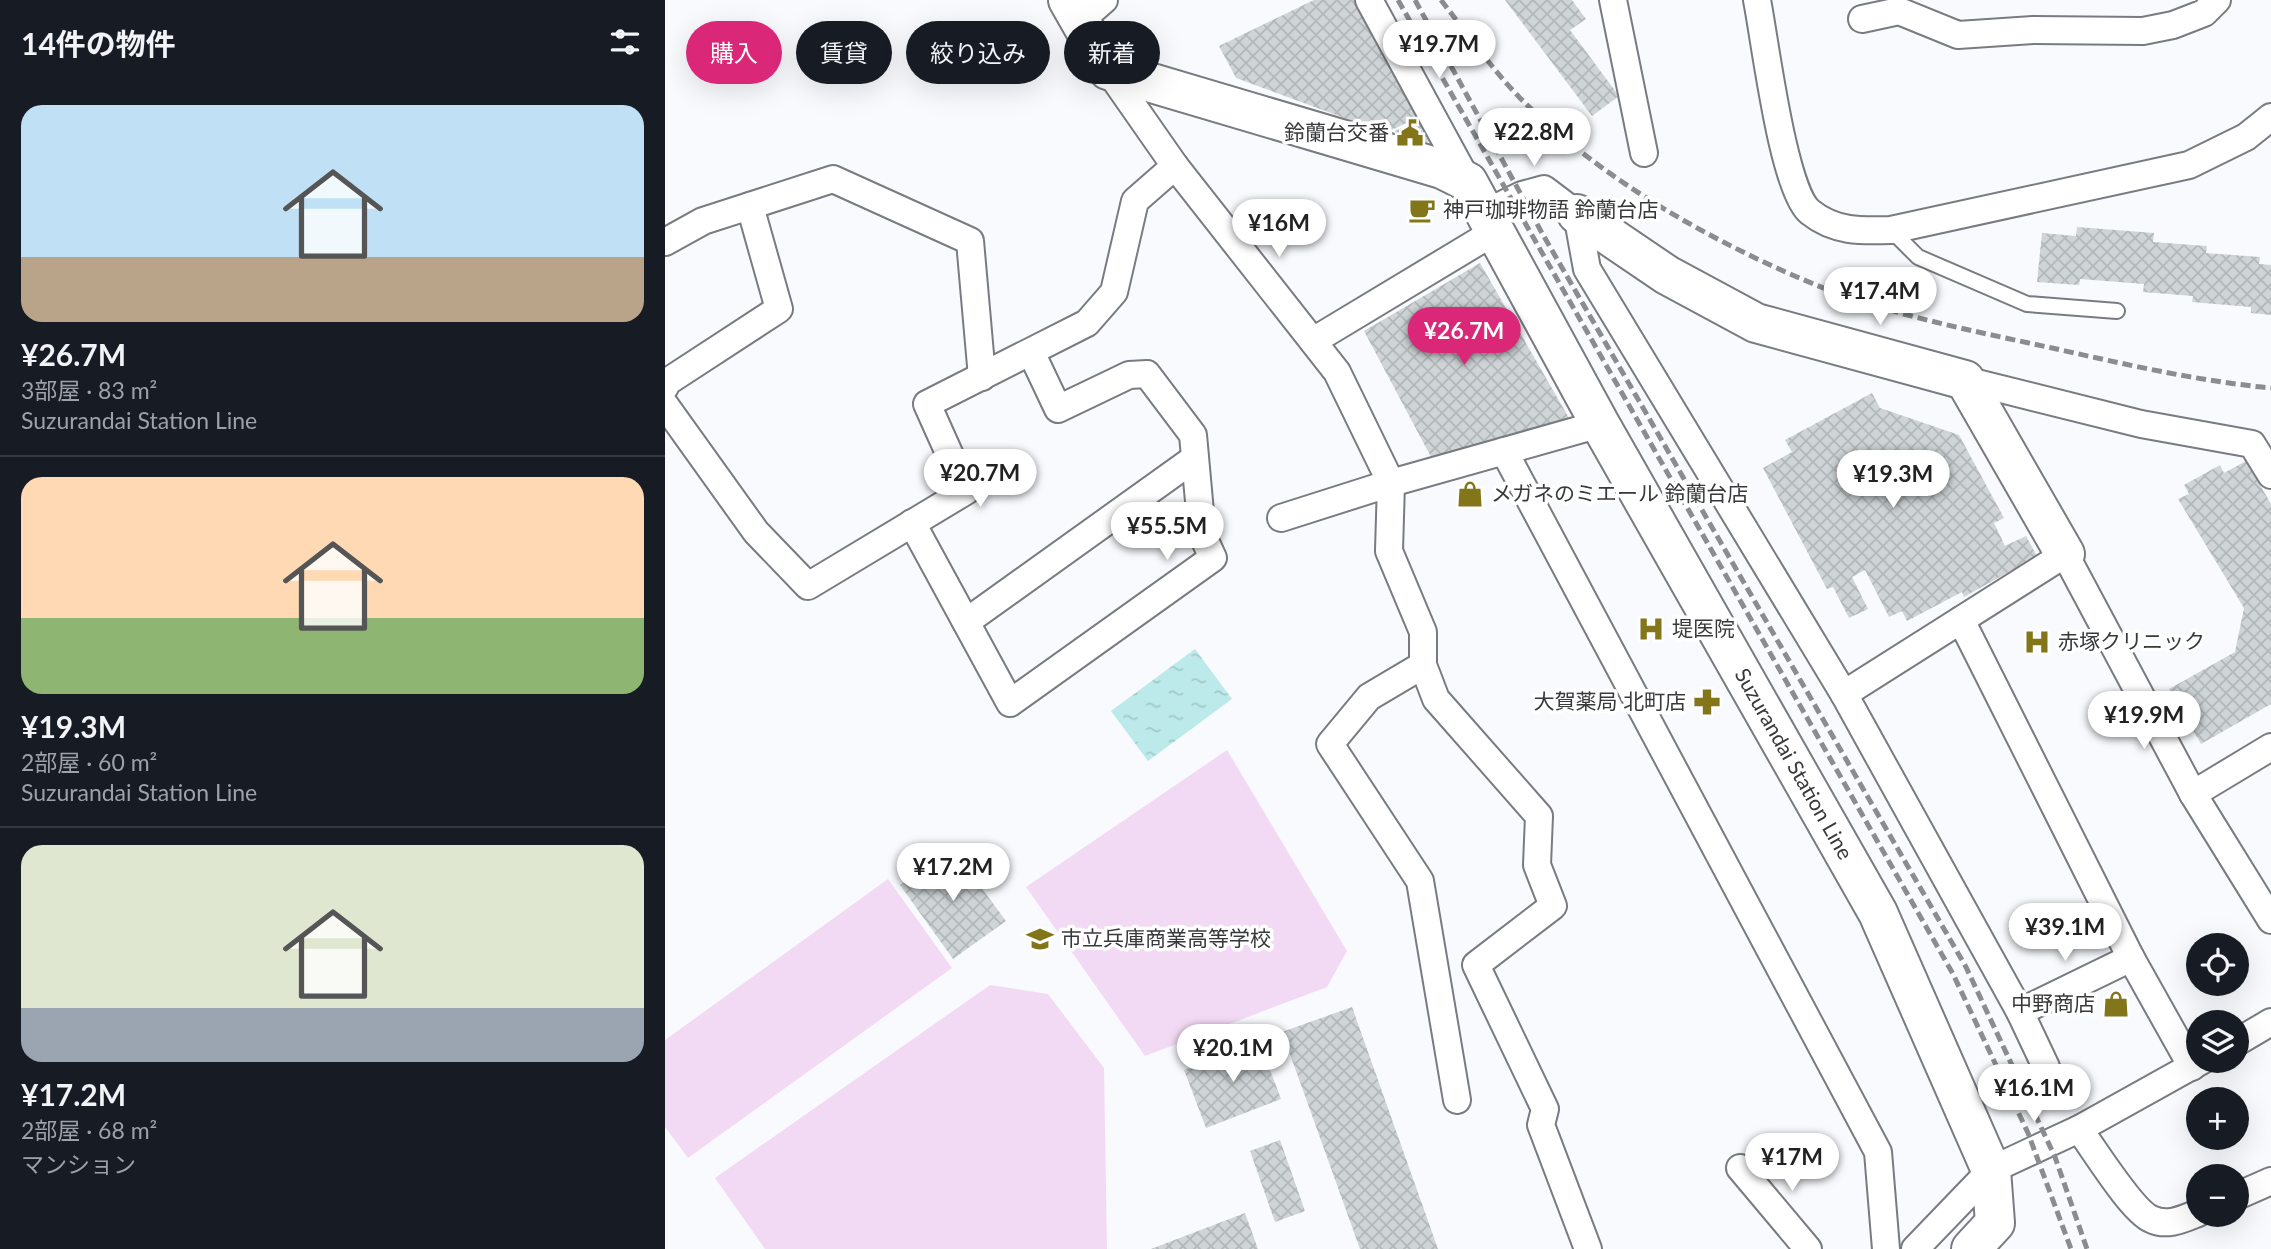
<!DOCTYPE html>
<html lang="ja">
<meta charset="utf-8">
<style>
body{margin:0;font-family:Lato,"Noto Sans JP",sans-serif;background:#242831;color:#f1f3f6;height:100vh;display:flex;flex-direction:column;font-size:26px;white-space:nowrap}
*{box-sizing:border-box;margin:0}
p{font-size:23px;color:#9ea1a6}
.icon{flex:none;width:38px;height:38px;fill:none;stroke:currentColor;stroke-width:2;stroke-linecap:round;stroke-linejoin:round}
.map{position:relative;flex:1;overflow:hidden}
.panel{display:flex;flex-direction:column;background:#171b24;width:665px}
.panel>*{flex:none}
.top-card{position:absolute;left:21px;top:21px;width:665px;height:63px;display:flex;gap:14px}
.controls{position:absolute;left:1521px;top:933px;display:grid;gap:14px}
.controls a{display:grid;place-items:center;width:63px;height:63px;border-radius:50%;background:#171b24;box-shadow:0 7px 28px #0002;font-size:35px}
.price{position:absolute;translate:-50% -60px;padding:0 16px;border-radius:24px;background:#fff;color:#222;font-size:23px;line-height:46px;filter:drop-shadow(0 2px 4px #0008)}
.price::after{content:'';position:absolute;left:50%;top:42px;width:21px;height:16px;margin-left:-10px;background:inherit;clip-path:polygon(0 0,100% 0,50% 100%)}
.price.on{background:#db2777;color:#fff}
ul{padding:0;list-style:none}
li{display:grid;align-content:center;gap:14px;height:371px;padding:0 21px}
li+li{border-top:2px solid #363941}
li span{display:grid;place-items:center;height:217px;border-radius:21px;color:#555}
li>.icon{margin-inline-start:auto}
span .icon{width:126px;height:126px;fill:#fffc;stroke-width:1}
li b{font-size:30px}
h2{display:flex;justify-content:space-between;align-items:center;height:84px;padding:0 21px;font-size:30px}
.pill{padding:0 24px;border-radius:32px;background:#171b24;box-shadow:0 7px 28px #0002;font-size:24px;line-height:63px}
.pill.on{background:#db2777;color:#fff}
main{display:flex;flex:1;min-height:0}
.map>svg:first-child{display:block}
</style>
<main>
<section class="panel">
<h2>14件の物件<svg class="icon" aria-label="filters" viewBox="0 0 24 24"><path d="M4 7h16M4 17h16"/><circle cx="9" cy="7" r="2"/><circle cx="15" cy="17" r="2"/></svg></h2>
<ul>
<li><span style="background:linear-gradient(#bfe0f5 70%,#b9a48a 0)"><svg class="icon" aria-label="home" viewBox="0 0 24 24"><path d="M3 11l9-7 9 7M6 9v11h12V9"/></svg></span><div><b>¥26.7M</b><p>3部屋 · 83 m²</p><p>Suzurandai Station Line</p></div></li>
<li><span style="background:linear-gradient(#ffd9b3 65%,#8fb573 0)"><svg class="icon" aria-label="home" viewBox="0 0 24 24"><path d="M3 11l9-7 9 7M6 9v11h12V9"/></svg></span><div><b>¥19.3M</b><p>2部屋 · 60 m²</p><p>Suzurandai Station Line</p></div></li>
<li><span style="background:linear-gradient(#dfe7d0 75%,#9aa5b1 0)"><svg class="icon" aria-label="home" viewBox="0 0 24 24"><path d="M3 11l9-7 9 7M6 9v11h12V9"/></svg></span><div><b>¥17.2M</b><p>2部屋 · 68 m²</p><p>マンション</p></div></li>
</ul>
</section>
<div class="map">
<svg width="1606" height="1249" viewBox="0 0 1606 1249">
<defs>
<pattern id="water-ripples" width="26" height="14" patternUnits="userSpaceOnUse" patternTransform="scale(1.75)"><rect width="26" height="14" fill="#bce9e9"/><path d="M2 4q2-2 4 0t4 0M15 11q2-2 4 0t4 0" fill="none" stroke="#a2c9c9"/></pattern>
<pattern id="building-cross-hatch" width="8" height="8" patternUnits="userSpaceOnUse" patternTransform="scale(1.75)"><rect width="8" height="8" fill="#cfd5d7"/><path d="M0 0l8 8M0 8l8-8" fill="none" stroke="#b2b8b9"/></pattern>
</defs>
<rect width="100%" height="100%" fill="#f8fafe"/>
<!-- pitch -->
<g fill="#f3daf4">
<polygon points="562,750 682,951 662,987 480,1056 361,887"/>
<polygon points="223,879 287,968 23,1158 0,1127 0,1040"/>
<polygon points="325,985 383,994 439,1068 442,1249 100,1249 50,1178"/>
</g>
<!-- water -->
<polygon fill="url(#water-ripples)" points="530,649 567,699 483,761 446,711"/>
<!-- building -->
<g fill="url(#building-cross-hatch)">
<polygon points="649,0 690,0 752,118 720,133 571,78 554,46"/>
<polygon points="840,0 907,0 921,19 905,30 954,96 927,116"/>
<polygon points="753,120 764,141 758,145 732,135 730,131"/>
<polygon points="1412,227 1489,233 1488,242 1542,246 1541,253 1595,257 1594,264 1606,265 1606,315 1586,313 1586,307 1527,302 1528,296 1478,292 1479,284 1415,279 1414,285 1372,282 1377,233 1411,236"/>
<polygon points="815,263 904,418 766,457 699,331"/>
<polygon points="1207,393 1215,408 1294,435 1339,518 1329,523 1340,546 1361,536 1372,556 1299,597 1297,592 1242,621 1237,611 1224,617 1200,570 1187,577 1203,609 1184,618 1168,587 1162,589 1098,468 1127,452 1120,440"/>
<polygon points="1581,461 1606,504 1606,704 1536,744 1504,689 1570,652 1579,608 1513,499 1524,494 1519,485 1555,465 1559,473"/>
<polygon points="287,848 341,921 288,959 235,885"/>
<polygon points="687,1007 773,1249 695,1249 617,1032"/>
<polygon points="594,1041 616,1099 541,1128 519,1070"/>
<polygon points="615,1140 640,1211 610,1222 585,1151"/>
<polygon points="580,1213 593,1249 486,1249"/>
</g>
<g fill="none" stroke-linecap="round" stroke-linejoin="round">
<!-- lane casing -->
<g stroke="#787b80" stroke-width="18">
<polyline id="lane" points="1226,230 1253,257 1362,304 1452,311"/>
</g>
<!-- street casing -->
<g stroke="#787b80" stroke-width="30">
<g id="street">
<polyline points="704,0 803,182"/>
<polyline points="948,0 979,153"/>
<path d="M1092,0C1100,40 1118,191 1145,212C1170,232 1196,231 1226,230L1524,165L1581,137L1606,117"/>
<polyline points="1197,19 1234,11 1293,35 1368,30 1478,31 1508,25 1539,13 1552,0"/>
<polyline points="416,20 439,0"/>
<polyline points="443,70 510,166 672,372 726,483 724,551 758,632 758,665 704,697 665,744 755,881 792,1100"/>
<polyline points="819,214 857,195 879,189 912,214 922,269 1179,694 1355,1012 1381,1067"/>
<polyline points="0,242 38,221 168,179 305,241 317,377"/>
<polyline points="648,341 829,232"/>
<polyline points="1300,380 1476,424 1587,444 1606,475"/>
<polyline points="0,387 2,382 114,309 85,206"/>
<polyline points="0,405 91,532 143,586 301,491 262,404 422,323 449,292 470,201 510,166"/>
<polyline points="839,451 1213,1152 1221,1249"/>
<polyline points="616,518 726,483 935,424"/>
<polyline points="247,523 345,703 548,558 537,534 528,435 482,374 464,375 393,409 366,352"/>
<polyline points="1296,620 1466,958 1527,1067"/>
<polyline points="301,622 530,458"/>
<polyline points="758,665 771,699 874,816 872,865 888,906 811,965 880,1109 876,1125 923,1249"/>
<polyline points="1179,694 1400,554 1528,794 1606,920"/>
<polyline points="1528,794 1606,747"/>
<polyline points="1355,1012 1466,958"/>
<polyline points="1572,1042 1606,1022"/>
<path d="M1414,1129C1429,1149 1466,1210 1486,1219C1502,1227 1518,1219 1533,1213"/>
<polyline points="1075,1168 1143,1249"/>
<polyline points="1572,1196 1606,1181"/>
<polyline points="1250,1249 1326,1170 1414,1129 1538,1060"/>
</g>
</g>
<!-- secondary casing -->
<g stroke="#787b80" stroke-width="42">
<g id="secondary">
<path id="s1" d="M403,0L443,70L777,169L803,182L935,424L1213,913L1326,1170L1330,1223L1306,1249"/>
<polyline points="912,214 1002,275 1091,323 1300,380 1400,554"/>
</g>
</g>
<!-- lane -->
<use href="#lane" stroke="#fff" stroke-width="14"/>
<!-- street -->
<use href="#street" stroke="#fff" stroke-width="26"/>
<!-- secondary -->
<use href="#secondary" stroke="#fff" stroke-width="38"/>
<!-- rail -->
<g stroke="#8b8c8f" stroke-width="5" stroke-dasharray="10 5" stroke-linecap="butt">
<polyline points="733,0 1288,974 1363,1133 1406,1249"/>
<polyline points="750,0 877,233 1301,967 1390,1157 1422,1249"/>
<path d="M776,0C803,35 829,72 860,103C941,182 1047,242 1151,285C1225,315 1309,331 1387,348C1459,364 1532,381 1606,388"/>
</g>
</g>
<!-- icons -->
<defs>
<g id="civic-bare" transform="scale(2.1)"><path d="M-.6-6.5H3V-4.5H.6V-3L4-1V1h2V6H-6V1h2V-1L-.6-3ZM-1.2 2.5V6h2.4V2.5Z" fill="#83761a" stroke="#fff" stroke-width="2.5" paint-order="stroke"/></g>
<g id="cafe-bare" transform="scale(2.1)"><path d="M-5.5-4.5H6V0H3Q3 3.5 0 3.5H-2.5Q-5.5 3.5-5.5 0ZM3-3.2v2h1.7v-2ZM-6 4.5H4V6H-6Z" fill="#83761a" stroke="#fff" stroke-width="2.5" paint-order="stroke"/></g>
<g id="shop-bare" transform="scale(2.1)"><path d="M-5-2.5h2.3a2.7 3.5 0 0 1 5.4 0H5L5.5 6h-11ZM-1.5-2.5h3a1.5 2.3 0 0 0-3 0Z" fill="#83761a" stroke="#fff" stroke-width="2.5" paint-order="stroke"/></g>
<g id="hospital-bare" transform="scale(2.1)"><path d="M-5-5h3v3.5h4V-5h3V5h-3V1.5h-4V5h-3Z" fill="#83761a" stroke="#fff" stroke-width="2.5" paint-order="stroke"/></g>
<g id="pharmacy-bare" transform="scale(2.1)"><path d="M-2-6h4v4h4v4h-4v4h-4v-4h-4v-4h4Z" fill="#83761a" stroke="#fff" stroke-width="2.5" paint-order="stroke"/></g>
<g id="school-bare" transform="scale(2.1)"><path d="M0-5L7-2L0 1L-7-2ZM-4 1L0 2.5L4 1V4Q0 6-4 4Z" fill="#83761a" stroke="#fff" stroke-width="2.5" paint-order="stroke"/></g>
</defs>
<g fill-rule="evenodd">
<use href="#civic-bare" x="745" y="133"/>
<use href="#cafe-bare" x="757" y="210"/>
<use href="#shop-bare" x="805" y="494"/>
<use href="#hospital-bare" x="986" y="629"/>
<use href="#hospital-bare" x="1372" y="642"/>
<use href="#pharmacy-bare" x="1042" y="702"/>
<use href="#school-bare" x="375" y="939"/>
<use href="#shop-bare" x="1451" y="1004"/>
</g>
<g text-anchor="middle" stroke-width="7" stroke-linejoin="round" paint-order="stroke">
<!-- poi labels -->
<g font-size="21" fill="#38393b" stroke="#fff" text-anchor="start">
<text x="724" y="140" text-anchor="end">鈴蘭台交番</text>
<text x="778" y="217">神戸珈琲物語 鈴蘭台店</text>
<text x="826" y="501">メガネのミエール 鈴蘭台店</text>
<text x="1007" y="636">堤医院</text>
<text x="1393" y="649">赤塚クリニック</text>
<text x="1021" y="709" text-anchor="end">大賀薬局 北町店</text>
<text x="396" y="946">市立兵庫商業高等学校</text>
<text x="1430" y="1011" text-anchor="end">中野商店</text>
</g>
<!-- street labels -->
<g font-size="21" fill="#38393b" stroke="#fff">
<text dy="7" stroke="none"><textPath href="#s1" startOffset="1125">Suzurandai Station Line</textPath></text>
</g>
</g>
</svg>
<div class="controls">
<a><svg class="icon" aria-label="locate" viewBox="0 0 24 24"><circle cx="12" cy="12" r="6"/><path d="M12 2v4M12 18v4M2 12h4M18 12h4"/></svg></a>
<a><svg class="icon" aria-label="layers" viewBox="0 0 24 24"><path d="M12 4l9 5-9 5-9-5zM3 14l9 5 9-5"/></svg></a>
<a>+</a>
<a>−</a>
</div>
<b class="price" style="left:774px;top:80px">¥19.7M</b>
<b class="price" style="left:869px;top:168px">¥22.8M</b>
<b class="price" style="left:614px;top:259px">¥16M</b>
<b class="price" style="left:1215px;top:327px">¥17.4M</b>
<b class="price on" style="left:799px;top:367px">¥26.7M</b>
<b class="price" style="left:315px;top:509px">¥20.7M</b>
<b class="price" style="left:1228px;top:510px">¥19.3M</b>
<b class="price" style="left:502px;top:562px">¥55.5M</b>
<b class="price" style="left:1479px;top:751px">¥19.9M</b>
<b class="price" style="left:288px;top:903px">¥17.2M</b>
<b class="price" style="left:1400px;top:963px">¥39.1M</b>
<b class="price" style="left:568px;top:1084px">¥20.1M</b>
<b class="price" style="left:1369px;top:1124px">¥16.1M</b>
<b class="price" style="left:1127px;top:1193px">¥17M</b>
<div class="top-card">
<a class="pill on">購入</a>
<a class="pill">賃貸</a>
<a class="pill">絞り込み</a>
<a class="pill">新着</a>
</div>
</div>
</main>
